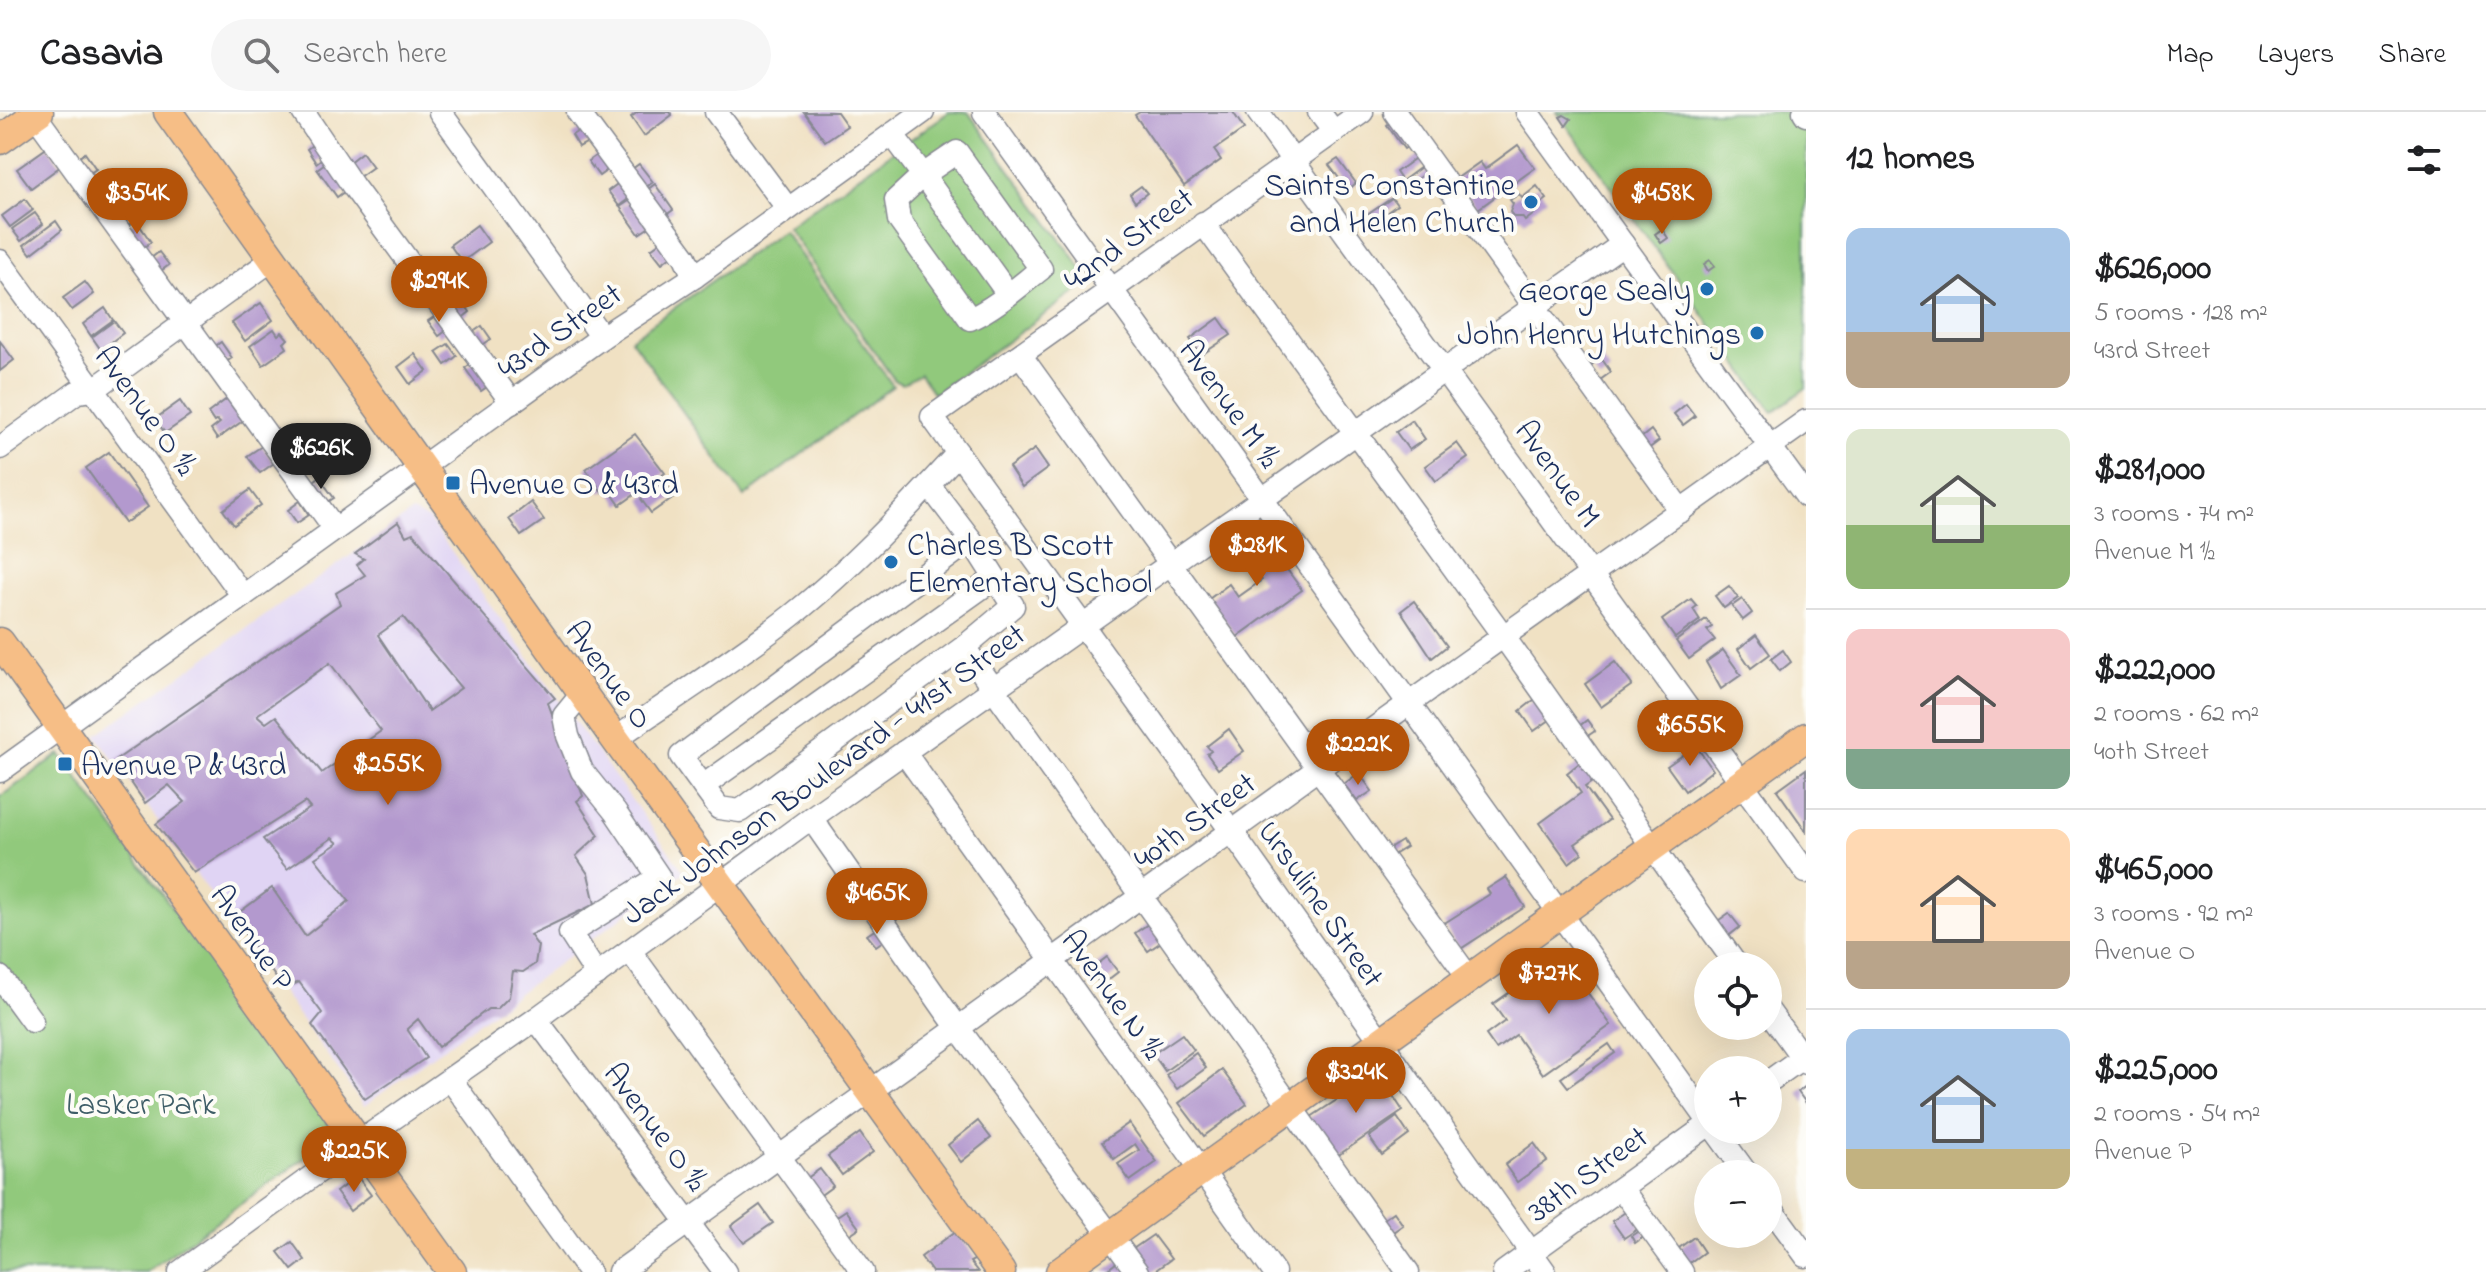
<!DOCTYPE html>
<meta charset="utf-8">
<style>
body{margin:0;font-family:"Indie Flower",sans-serif;background:#f6f6f6;color:#202124;height:100vh;display:flex;flex-direction:column;font-size:30px;white-space:nowrap}
*{box-sizing:border-box;margin:0}
p{font-size:26px;color:#757577}
.icon{flex:none;width:44px;height:44px;fill:none;stroke:currentColor;stroke-width:2;stroke-linecap:round;stroke-linejoin:round}
.map{position:relative;flex:1;overflow:hidden}
.panel{display:flex;flex-direction:column;background:#fff;width:680px}
.panel>*{flex:none}
.tools{position:absolute;left:1694px;top:840px;display:grid;gap:16px}
.tools a{display:grid;place-items:center;width:88px;height:88px;border-radius:50%;background:#fff;box-shadow:0 8px 32px #0002;font-size:40px}
.price{position:absolute;translate:-50% -68px;padding:0 18px;border-radius:28px;background:#b45309;color:#fff;font-size:26px;line-height:52px;filter:drop-shadow(0 2px 4px #0008)}
.price::after{content:'';position:absolute;left:50%;top:48px;width:24px;height:18px;margin-left:-12px;background:inherit;clip-path:polygon(0 0,100% 0,50% 100%)}
.price.current{background:#222;color:#fff}
ul{padding:0;list-style:none}
li{display:flex;align-items:center;gap:24px;height:200px;padding:0 40px}
li+li{border-top:2px solid #e0e0e0}
li span{display:grid;place-items:center;flex:none;width:224px;height:160px;border-radius:16px;color:#555}
li>.icon{margin-inline-start:auto}
span .icon{width:96px;height:96px;fill:#fffc;stroke-width:1}
li b{font-size:34px}
h2{display:flex;justify-content:space-between;align-items:center;height:96px;padding:0 40px;font-size:34px}
header{display:flex;align-items:center;gap:48px;box-sizing:border-box;height:112px;padding:0 40px;background:#fff;border-bottom:2px solid #e0e0e0}
header strong{font-size:38px}
nav{display:flex;gap:44px;margin-inline-start:auto;font-size:28px}
.search{width:560px;height:72px;background:#f6f6f6;display:flex;align-items:center;gap:20px;box-sizing:border-box;padding:0 28px;border-radius:44px;color:#757577;font-size:30px}
main{display:flex;flex:1;min-height:0}
.map>svg:first-child{display:block}
</style>
<header>
<strong>Casavia</strong>
<div class="search"><svg class="icon" aria-label="search" viewBox="0 0 24 24"><circle cx="10" cy="10" r="6"/><path d="M15 15l6 6"/></svg>Search here</div>
<nav><a>Map</a><a>Layers</a><a>Share</a></nav>
</header>
<main>
<div class="map">
<svg width="1806" height="1160" viewBox="0 0 1806 1160">
<rect width="100%" height="100%" fill="#fdfcf7"/>
<filter id="ink" filterUnits="userSpaceOnUse"><feTurbulence type="fractalNoise" baseFrequency=".0125" numOctaves="2"/><feDisplacementMap in="SourceGraphic" scale="16" xChannelSelector="R" yChannelSelector="G"/><feConvolveMatrix kernelMatrix="1 2 1 2 8 2 1 2 1" color-interpolation-filters="sRGB"/></filter>
<filter id="wash" filterUnits="userSpaceOnUse"><feTurbulence type="fractalNoise" baseFrequency=".006" numOctaves="4" result="noise"/><feDisplacementMap in="SourceGraphic" scale="32" xChannelSelector="R" yChannelSelector="G"/><feGaussianBlur stdDeviation="1.8" result="paint"/><feColorMatrix in="noise" values="0 0 0 0 0 0 0 0 0 0 0 0 0 0 0 0 0 1.4 0 .05"/><feComposite in="paint" operator="in"/></filter>
<g filter="url(#wash)">
<rect width="100%" height="100%" fill="#f0e1c3"/>
<!-- built -->
<polygon fill="#e0d4f4" points="412,400 429,408 684,760 364,994 96,623"/>
<!-- green -->
<g fill="#91c97c" stroke="#567c6d" stroke-width="2">
<polygon points="949,0 968,0 1091,169 934,282 920,262 902,272 895,269 787,115"/>
<polygon points="1557,0 1794,0 1806,16 1806,276 1773,300"/>
<polygon points="783,118 893,274 744,385 631,227"/>
<polygon points="60,642 337,1023 146,1160 0,1160 0,685"/>
</g>
<g id="blocks">
<!-- building -->
<g fill="#b399ce" fill-rule="evenodd">
<polygon points="638,0 670,0 672,3 644,24 631,5"/>
<polygon points="804,0 837,0 847,14 825,29"/>
<polygon points="1140,0 1233,0 1244,17 1214,38 1221,48 1184,74 1135,3"/>
<polygon points="1564,3 1571,7 1566,14 1560,5"/>
<polygon points="1395,7 1413,31 1404,37 1387,13"/>
<polygon points="582,17 590,29 579,35 572,23"/>
<polygon points="319,28 328,42 316,51 307,37"/>
<polygon points="1518,33 1535,56 1478,97 1456,67 1480,50 1485,57"/>
<polygon points="48,35 61,54 31,76 17,57"/>
<polygon points="362,40 373,55 359,65 348,51"/>
<polygon points="85,41 96,57 84,65 74,49"/>
<polygon points="600,41 610,56 599,64 588,49"/>
<polygon points="1421,42 1428,50 1402,69 1396,60"/>
<polygon points="332,46 352,74 337,85 317,57"/>
<polygon points="1338,47 1356,71 1348,78 1329,53"/>
<polygon points="639,52 653,70 642,78 628,60"/>
<polygon points="1432,56 1438,65 1412,83 1406,75"/>
<polygon points="620,70 631,85 619,94 608,79"/>
<polygon points="108,72 117,85 105,93 96,80"/>
<polygon points="655,72 673,98 662,106 643,81"/>
<polygon points="1141,74 1147,81 1135,90 1130,82"/>
<polygon points="1537,74 1547,87 1531,99 1534,102 1525,109 1522,105 1514,105 1510,100 1513,92 1510,88 1519,82 1522,86"/>
<polygon points="1392,86 1397,93 1372,111 1367,103"/>
<polygon points="25,87 33,98 10,115 2,104"/>
<polygon points="632,87 651,114 639,122 620,95"/>
<polygon points="35,101 43,112 21,129 12,117"/>
<polygon points="136,108 151,130 138,139 123,118"/>
<polygon points="56,109 62,118 31,142 24,133"/>
<polygon points="477,113 489,130 462,150 450,133"/>
<polygon points="1662,117 1668,126 1661,131 1655,122"/>
<polygon points="662,129 672,143 662,151 651,137"/>
<polygon points="159,140 169,153 155,163 146,150"/>
<polygon points="1710,148 1715,154 1708,159 1704,152"/>
<polygon points="444,161 451,172 440,180 432,168"/>
<polygon points="85,170 94,182 72,198 63,186"/>
<polygon points="462,188 470,200 461,207 452,195"/>
<polygon points="261,191 273,208 245,229 232,211"/>
<polygon points="105,196 113,208 91,224 83,212"/>
<polygon points="440,201 450,216 439,224 428,209"/>
<polygon points="1219,206 1231,223 1201,243 1190,227"/>
<polygon points="114,209 123,221 101,238 92,225"/>
<polygon points="482,214 491,227 481,234 472,221"/>
<polygon points="274,217 278,223 282,220 288,227 284,231 287,236 263,253 250,234"/>
<polygon points="0,229 14,248 0,259"/>
<polygon points="221,230 232,246 220,254 210,238"/>
<polygon points="448,232 457,244 445,253 436,240"/>
<polygon points="415,242 427,259 410,272 398,255"/>
<polygon points="1601,246 1611,260 1600,268 1590,254"/>
<polygon points="475,249 491,272 481,279 465,256"/>
<polygon points="228,286 244,308 217,327 211,318 220,311 217,308 214,310 208,301"/>
<polygon points="180,289 190,304 165,321 155,307"/>
<polygon points="1686,292 1695,304 1683,313 1674,302"/>
<polygon points="1412,308 1425,327 1409,338 1396,320"/>
<polygon points="1651,318 1659,329 1648,337 1641,326"/>
<polygon points="635,322 665,361 620,393 608,376 602,380 586,357"/>
<polygon points="1457,331 1468,346 1436,369 1425,354"/>
<polygon points="262,334 274,351 260,361 247,344"/>
<polygon points="1035,337 1048,356 1022,375 1009,355"/>
<polygon points="109,340 148,395 125,411 86,356"/>
<polygon points="319,365 334,386 323,393 309,373"/>
<polygon points="664,369 675,384 651,401 641,387"/>
<polygon points="250,378 261,393 234,413 223,398"/>
<polygon points="300,389 309,403 297,411 288,398"/>
<polygon points="531,390 544,408 521,424 509,407"/>
<path d="M398,410L406,424L413,421L555,586L548,591L583,684L577,689L599,723L576,744L588,762L595,792L530,823L538,834L535,852L523,860L513,859L509,885L497,897H488L438,935L418,907L407,917L426,946L365,987L312,913L322,901L299,870L284,877L233,805L272,776L305,824L349,789L315,746L338,731L332,726L287,757L263,727L310,696L305,690L194,761L156,712L185,690L169,673L145,691L116,648L340,492L336,481L365,463L357,453L364,447L355,442ZM403,505L461,576L429,599L378,523ZM330,551L381,619L322,661L276,604L266,611L257,603Z"/>
<polygon points="1258,418 1302,478 1237,525 1209,487 1229,472 1238,485 1262,468 1236,434"/>
<polygon points="1729,474 1738,486 1724,496 1715,484"/>
<polygon points="1691,487 1697,494 1693,497 1700,508 1675,526 1662,508"/>
<polygon points="1742,487 1752,501 1743,508 1732,494"/>
<polygon points="1414,489 1447,534 1432,546 1401,499"/>
<polygon points="1706,507 1712,515 1707,518 1715,528 1689,547 1676,529"/>
<polygon points="1756,523 1770,542 1751,556 1738,537"/>
<polygon points="1723,538 1741,563 1721,577 1706,550"/>
<polygon points="1783,538 1791,550 1780,559 1771,547"/>
<polygon points="1615,550 1632,573 1601,595 1585,572"/>
<polygon points="1539,584 1554,605 1534,619 1520,599"/>
<polygon points="1587,608 1595,619 1586,625 1578,615"/>
<polygon points="1229,617 1244,639 1218,657 1207,642 1211,639 1207,634"/>
<polygon points="1696,634 1713,658 1685,679 1667,654"/>
<polygon points="1582,649 1595,668 1585,675 1609,708 1575,732 1582,741 1569,751 1540,711 1581,681 1567,661"/>
<polygon points="1806,657 1806,719 1777,678"/>
<polygon points="1359,661 1372,679 1357,689 1344,672"/>
<polygon points="1402,729 1406,735 1393,743 1389,737"/>
<polygon points="1506,765 1525,795 1459,838 1443,812 1490,782 1487,777"/>
<polygon points="1729,801 1740,815 1726,826 1715,811"/>
<polygon points="1151,810 1164,828 1148,839 1135,821"/>
<polygon points="879,815 887,826 876,834 867,823"/>
<polygon points="1561,844 1611,913 1543,962 1516,923 1496,937 1486,923 1505,909 1493,892"/>
<polygon points="1107,845 1118,860 1101,873 1090,858"/>
<polygon points="1182,922 1194,938 1165,959 1153,942"/>
<polygon points="1609,932 1615,941 1568,975 1561,966"/>
<polygon points="1196,941 1206,956 1177,977 1166,963"/>
<polygon points="1222,958 1247,992 1204,1024 1179,991"/>
<polygon points="1378,961 1403,999 1334,1046 1308,1007"/>
<polygon points="1806,974 1806,991 1798,980"/>
<polygon points="1397,1005 1409,1023 1382,1043 1369,1025"/>
<polygon points="978,1009 991,1026 961,1050 948,1033"/>
<polygon points="1129,1011 1157,1050 1130,1069 1118,1052 1139,1038 1135,1032 1114,1047 1102,1030"/>
<polygon points="860,1021 873,1040 842,1063 828,1044"/>
<polygon points="1534,1031 1547,1049 1517,1070 1505,1053"/>
<polygon points="820,1057 833,1074 818,1085 806,1067"/>
<polygon points="357,1064 371,1083 350,1099 336,1080"/>
<polygon points="760,1093 773,1111 744,1131 731,1114"/>
<polygon points="1630,1097 1642,1114 1624,1126 1612,1109"/>
<polygon points="846,1098 859,1116 847,1124 834,1106"/>
<polygon points="1394,1100 1403,1113 1390,1122 1381,1109"/>
<polygon points="1642,1117 1646,1123 1635,1131 1631,1124"/>
<polygon points="956,1119 976,1147 970,1150 978,1160 932,1160 921,1145"/>
<polygon points="1153,1123 1171,1147 1153,1160 1145,1160 1130,1139"/>
<polygon points="1694,1125 1704,1140 1689,1151 1679,1136"/>
<polygon points="292,1130 305,1148 292,1158 278,1140"/>
<polygon points="1120,1148 1128,1160 1104,1160"/>
</g>
</g>
</g>
<g filter="url(#ink)">
<use href="#blocks" fill-opacity="0" stroke="#868890" stroke-width="2"/>
<g fill="none" stroke-linecap="round" stroke-linejoin="round">
<!-- minor casing -->
<g stroke="#868890" stroke-width="25">
<g id="minor">
<polyline points="33,0 335,417"/>
<polyline points="303,0 353,74 512,291"/>
<polyline points="440,0 602,225"/>
<polyline points="578,0 685,145 694,165"/>
<polyline points="716,0 788,97"/>
<polyline points="984,0 1708,1008"/>
<polyline points="1258,0 1806,760"/>
<polyline points="1319,0 1334,20"/>
<polyline points="1362,0 932,305 1232,720 1545,1160"/>
<polyline points="1395,0 1681,399"/>
<polyline points="1527,0 1806,384"/>
<polyline points="1804,0 1806,3"/>
<path d="M892,22L923,63L896,88L899,108L970,207C996,195 1018,175 1041,157L957,40L923,63L1008,182"/>
<polyline points="1203,111 1504,525 1737,854"/>
<polyline points="0,149 243,484"/>
<polyline points="1021,244 1469,866"/>
<polyline points="0,336 77,280 93,278 273,147"/>
<polyline points="929,373 971,428 1013,494 964,535 1408,1160"/>
<polyline points="964,535 740,699 719,696 681,644 971,428"/>
<polyline points="582,582 564,604 568,624 582,659 615,700 659,765 570,821 597,863"/>
<path d="M615,627C674,586 735,548 791,504C852,456 906,398 958,341"/>
<polyline points="904,640 1274,1160"/>
<polyline points="0,659 602,225 694,165 923,0"/>
<polyline points="703,674 995,466"/>
<polyline points="811,706 945,898 1137,1160"/>
<polyline points="630,839 863,1160"/>
<polyline points="0,865 32,909"/>
<polyline points="1768,898 1806,951"/>
<polyline points="536,907 725,1160"/>
<polyline points="451,968 589,1160"/>
<polyline points="1768,970 1806,943"/>
<polyline points="1715,1018 1747,1062"/>
<polyline points="1621,1076 1682,1160"/>
<polyline points="1768,1092 1806,1144"/>
<polyline points="180,1160 358,1031 536,907 811,706 1623,132"/>
<polyline points="619,1160 1390,605 1806,309"/>
<polyline points="1504,1160 1708,1013"/>
</g>
</g>
<!-- major casing -->
<g stroke="#868890" stroke-width="31">
<g id="major">
<polyline points="168,0 615,627 1001,1160"/>
<polyline points="0,28 39,0"/>
<polyline points="0,530 452,1160"/>
<polyline points="1060,1160 1806,625"/>
</g>
</g>
<!-- minor -->
<use href="#minor" stroke="#fff" stroke-width="22"/>
<!-- major -->
<use href="#major" stroke="#f6be86" stroke-width="28"/>
</g>
</g>
<!-- markers -->
<g fill="#1f6fb2" stroke="#fdfcf7" stroke-width="3">
<circle cx="1531" cy="90" r="8"/>
<circle cx="1707" cy="177" r="8"/>
<circle cx="1757" cy="221" r="8"/>
<rect x="445" y="363" width="16" height="16" rx="4"/>
<circle cx="891" cy="450" r="8"/>
<rect x="57" y="644" width="16" height="16" rx="4"/>
</g>
<g text-anchor="middle" stroke-width="8" stroke-linejoin="round" paint-order="stroke">
<!-- poi labels -->
<g font-size="32" fill="#1b2f5e" stroke="#fdfcf7" text-anchor="end">
<text x="1515" y="83">Saints Constantine<tspan x="1515" dy="37">and Helen Church</tspan></text>
<text x="1691" y="188">George Sealy</text>
<text x="1741" y="232">John Henry Hutchings</text>
<text x="469" y="382" text-anchor="start">Avenue O &amp; 43rd</text>
<text x="907" y="443" text-anchor="start">Charles B Scott<tspan x="907" dy="37">Elementary School</tspan></text>
<text x="81" y="663" text-anchor="start">Avenue P &amp; 43rd</text>
</g>
<!-- street labels -->
<g font-size="32" fill="#1b2f5e" stroke="#fdfcf7">
<text transform="translate(1128 126) rotate(-36)" y="11">42nd Street</text>
<text transform="translate(559 218) rotate(-35)" y="11">43rd Street</text>
<text transform="translate(1231 291) rotate(54)" y="11">Avenue M ½</text>
<text transform="translate(147 298) rotate(54)" y="11">Avenue O ½</text>
<text transform="translate(1559 361) rotate(54)" y="11">Avenue M</text>
<text transform="translate(610 562) rotate(54)" y="11">Avenue O</text>
<text transform="translate(823 661) rotate(-36)" y="11">Jack Johnson Boulevard - 41st Street</text>
<text transform="translate(1194 708) rotate(-36)" y="11">40th Street</text>
<text transform="translate(1322 791) rotate(55)" y="11">Ursuline Street</text>
<text transform="translate(253 825) rotate(55)" y="11">Avenue P</text>
<text transform="translate(1114 882) rotate(54)" y="11">Avenue N ½</text>
<text transform="translate(657 1014) rotate(53)" y="11">Avenue O ½</text>
<text transform="translate(1587 1061) rotate(-36)" y="11">38th Street</text>
</g>
<!-- park labels -->
<g font-size="32" fill="#3e5d67" stroke="#fdfcf7">
<text x="141" y="1002">Lasker Park</text>
</g>
</g>
</svg>
<div class="tools">
<a><svg class="icon" aria-label="locate" viewBox="0 0 24 24"><circle cx="12" cy="12" r="6"/><path d="M12 2v4M12 18v4M2 12h4M18 12h4"/></svg></a>
<a>+</a>
<a>−</a>
</div>
<b class="price" style="left:137px;top:124px">$354K</b>
<b class="price" style="left:1662px;top:124px">$458K</b>
<b class="price" style="left:439px;top:212px">$294K</b>
<b class="price current" style="left:321px;top:379px">$626K</b>
<b class="price" style="left:1257px;top:476px">$281K</b>
<b class="price" style="left:1690px;top:656px">$655K</b>
<b class="price" style="left:1358px;top:675px">$222K</b>
<b class="price" style="left:388px;top:695px">$255K</b>
<b class="price" style="left:877px;top:824px">$465K</b>
<b class="price" style="left:1549px;top:904px">$727K</b>
<b class="price" style="left:1356px;top:1003px">$324K</b>
<b class="price" style="left:354px;top:1082px">$225K</b>
</div>
<section class="panel">
<h2>12 homes<svg class="icon" aria-label="filters" viewBox="0 0 24 24"><path d="M4 7h16M4 17h16"/><circle cx="9" cy="7" r="2"/><circle cx="15" cy="17" r="2"/></svg></h2>
<ul>
<li><span style="background:linear-gradient(#a9c7e8 65%,#b9a48a 0)"><svg class="icon" aria-label="home" viewBox="0 0 24 24"><path d="M3 11l9-7 9 7M6 9v11h12V9"/></svg></span><div><b>$626,000</b><p>5 rooms · 128 m²</p><p>43rd Street</p></div></li>
<li><span style="background:linear-gradient(#dfe7d0 60%,#8fb573 0)"><svg class="icon" aria-label="home" viewBox="0 0 24 24"><path d="M3 11l9-7 9 7M6 9v11h12V9"/></svg></span><div><b>$281,000</b><p>3 rooms · 74 m²</p><p>Avenue M ½</p></div></li>
<li><span style="background:linear-gradient(#f6c9c9 75%,#7fa58c 0)"><svg class="icon" aria-label="home" viewBox="0 0 24 24"><path d="M3 11l9-7 9 7M6 9v11h12V9"/></svg></span><div><b>$222,000</b><p>2 rooms · 62 m²</p><p>40th Street</p></div></li>
<li><span style="background:linear-gradient(#ffd9b3 70%,#b9a48a 0)"><svg class="icon" aria-label="home" viewBox="0 0 24 24"><path d="M3 11l9-7 9 7M6 9v11h12V9"/></svg></span><div><b>$465,000</b><p>3 rooms · 92 m²</p><p>Avenue O</p></div></li>
<li><span style="background:linear-gradient(#a9c7e8 75%,#c2b280 0)"><svg class="icon" aria-label="home" viewBox="0 0 24 24"><path d="M3 11l9-7 9 7M6 9v11h12V9"/></svg></span><div><b>$225,000</b><p>2 rooms · 54 m²</p><p>Avenue P</p></div></li>
</ul>
</section>
</main>
